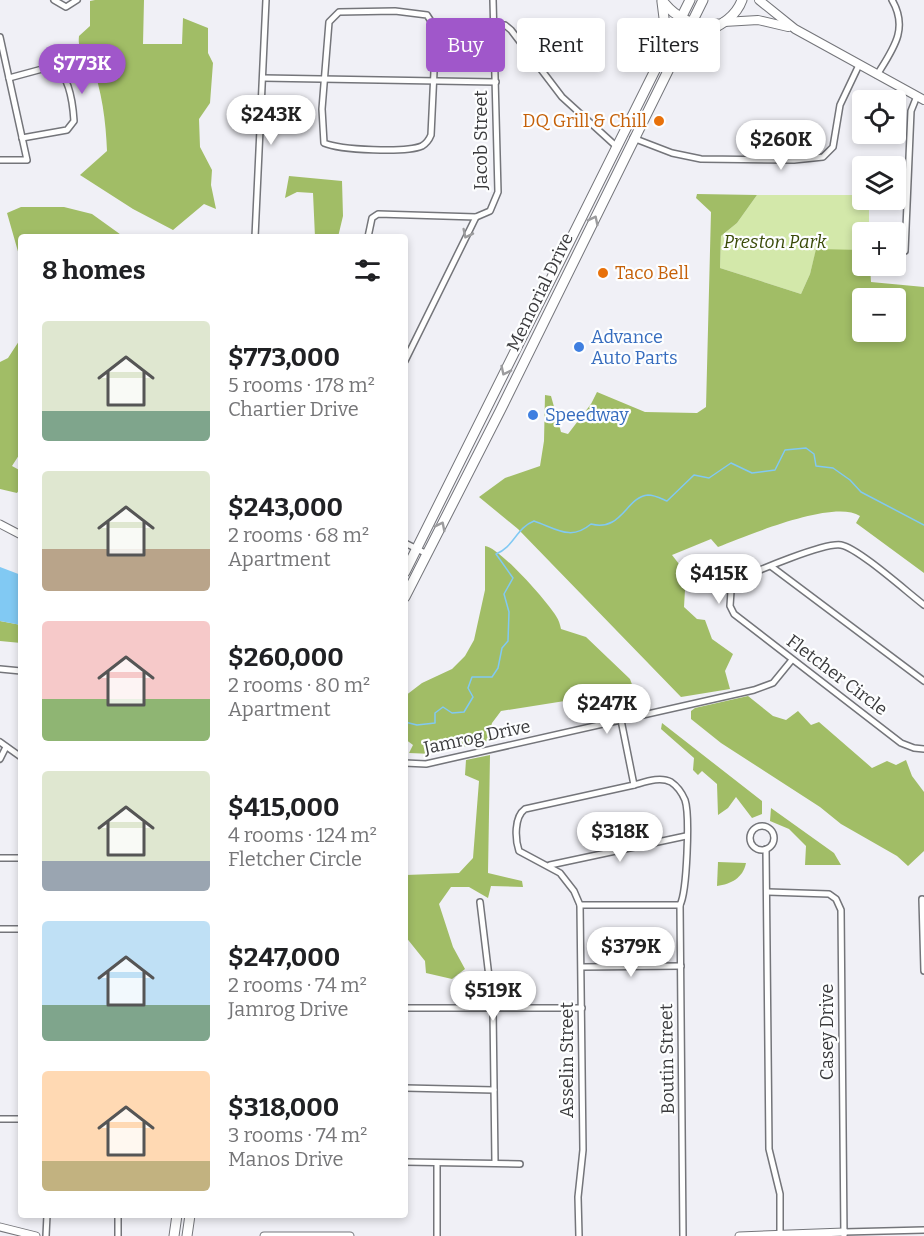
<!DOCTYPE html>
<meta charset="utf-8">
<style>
body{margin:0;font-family:Bitter,serif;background:#f2f2f2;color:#202124;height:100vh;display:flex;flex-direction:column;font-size:22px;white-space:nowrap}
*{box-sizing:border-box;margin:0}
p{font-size:20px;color:#757577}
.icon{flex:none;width:33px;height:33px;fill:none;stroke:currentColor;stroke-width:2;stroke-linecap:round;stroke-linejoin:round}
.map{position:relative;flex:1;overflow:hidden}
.details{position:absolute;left:18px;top:234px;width:390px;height:984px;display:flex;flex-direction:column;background:#fff;border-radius:6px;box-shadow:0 3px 9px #0003}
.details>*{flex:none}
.banner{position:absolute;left:426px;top:18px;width:408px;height:54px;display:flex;gap:12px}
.tools{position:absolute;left:852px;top:90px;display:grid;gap:12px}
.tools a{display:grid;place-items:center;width:54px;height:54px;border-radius:6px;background:#fff;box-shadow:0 3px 9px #0003;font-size:30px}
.price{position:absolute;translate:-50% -51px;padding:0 14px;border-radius:21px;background:#fff;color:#222;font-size:20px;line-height:39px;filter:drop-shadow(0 2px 3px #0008)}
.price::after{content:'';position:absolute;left:50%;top:36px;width:18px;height:14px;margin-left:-9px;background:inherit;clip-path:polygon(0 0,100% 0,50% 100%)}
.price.on{background:#a057ca;color:#fff}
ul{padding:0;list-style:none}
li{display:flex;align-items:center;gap:18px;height:150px;padding:0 24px}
li span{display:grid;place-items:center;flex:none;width:168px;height:120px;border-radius:6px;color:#555}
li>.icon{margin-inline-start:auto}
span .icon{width:72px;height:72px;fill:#fffc;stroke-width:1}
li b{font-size:26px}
h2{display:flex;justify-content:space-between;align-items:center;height:72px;padding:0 24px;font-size:26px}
.tag{padding:0 21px;border-radius:6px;background:#fff;box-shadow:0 3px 9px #0003;font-size:21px;line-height:54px}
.tag.on{background:#a057ca;color:#fff}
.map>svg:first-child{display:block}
</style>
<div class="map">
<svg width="924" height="1236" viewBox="0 0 924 1236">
<rect width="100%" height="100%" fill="#f0f0f6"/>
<!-- green -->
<polygon fill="#d3e8aa" points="757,195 862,195 862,200 896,200 896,195 902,195 902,207 869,207 869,232 862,232 862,250 816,250 810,274 801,294 720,268 721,236 737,223"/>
<!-- forest -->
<g fill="#a1bd66" fill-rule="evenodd">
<path d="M95,0H144L143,44H182L183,18L208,28V53L213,63L210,103L199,119L200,147L212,170L211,185L216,209L204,204L173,230L133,209L80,175L107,151C106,123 102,89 91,63C87,51 77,53 79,36L90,26V1Z"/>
<polygon points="289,176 342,181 343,216 338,237 315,237 313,193 297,192 285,198"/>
<path d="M697,194L757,195L737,223L721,236L720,268L801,294L810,274L816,249L862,250V266H870L871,282L924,287V573L856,523L860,516C833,499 747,536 718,547L711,539L672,555L686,573L684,607L697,619L705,620L712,639L733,654L725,671L730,689L681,697L518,529L479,497L505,478L540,466L544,441L545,395L551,396L561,432L568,434L591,404L597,392L645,412L697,413L706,407L711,212L696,198ZM862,298H896V332H862Z"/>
<polygon points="21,207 64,207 92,214 124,237 21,237 21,262 7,213"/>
<polygon points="21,338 21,452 12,466 21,471 21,487 17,493 0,489 0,362 8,358"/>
<path d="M485,546C499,547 547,601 556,616C559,620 560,625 561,629L586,637L630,679L634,690L501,711L492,723L487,741L433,754L409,753L413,745L405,739V696L422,683L452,669L465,656L474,640L485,590Z"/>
<polygon points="0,621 21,625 21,643 0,641"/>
<polygon points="748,696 773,716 786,720 798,711 811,725 819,722 872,768 887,761 896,765 906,760 912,776 924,792 924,851 908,866 897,856 841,824 820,807 721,743 691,719 691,711 695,708"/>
<polygon points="662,723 762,801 762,814 752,818 736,797 728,808 718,815 717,784 702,771 698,775 693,770 694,758 661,729"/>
<polygon points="490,755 488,873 522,881 523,887 491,886 488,898 469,887 451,887 439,904 453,947 465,969 452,979 426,973 425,961 405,936 406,875 459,873 473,858 479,781 465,775 466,760"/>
<polygon points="771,808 834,853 841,865 805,865 806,846 789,829 770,821"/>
<path d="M718,862L746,863C743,878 731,884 717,886Z"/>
</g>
<!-- water -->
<polygon fill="#81c9f3" points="0,567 21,575 21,625 0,621"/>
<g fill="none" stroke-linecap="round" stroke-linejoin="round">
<!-- stream -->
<path stroke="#81c9f3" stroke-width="1.5" d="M405,722L417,725L435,723V713L443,707L452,713L464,712L473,697L468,688L472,677H492L498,668L502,648L508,641L509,612L504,594L513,578L496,554C514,547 516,528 534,521C557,529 571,541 591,524C622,532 626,497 648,495C655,495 662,499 667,501L694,475L709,478L731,463L752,473L775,470L785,450L806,448L814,454L816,466L833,468L850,480L861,492L924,525"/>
<!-- minor casing -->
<g stroke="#74757a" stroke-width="8">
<g id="minor">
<polyline points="54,0 66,7 77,0"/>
<path d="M395,11L427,15L436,29L431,135C429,140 427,143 422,146C406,153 340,150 324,143L322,109L329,22L339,12Z"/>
<polyline points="494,25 505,25 511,30 562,97 617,147"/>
<polyline points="0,37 27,160 0,160"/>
<path d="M877,75C893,49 909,29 892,0"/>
<path d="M9,78L46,68H56C70,78 73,105 74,121L67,130L22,138"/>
<polyline points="263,78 496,82"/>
<polyline points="633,138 672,153 701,159 794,160 823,157 833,147 840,105 859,65"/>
<polyline points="255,237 266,0"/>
<polyline points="368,237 372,218 378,214 476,217"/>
<polyline points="905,251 911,111 917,96"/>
<polyline points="405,361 476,217 490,211 498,192 493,0"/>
<polyline points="405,543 427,554"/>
<polyline points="772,567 924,681"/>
<path d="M924,605C907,592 858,548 841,545C825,542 757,571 739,579L731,591L730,606L734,614L901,743L914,748L924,749"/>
<polyline points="0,669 21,671"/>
<polyline points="0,742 21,757"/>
<polyline points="0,759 6,747"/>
<polyline points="405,763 426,764 754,690 773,683 791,661"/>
<path d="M634,785C645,782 660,776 671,782C677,786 682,793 685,800C690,815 687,892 680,905L683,1236"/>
<circle cx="762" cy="838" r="12"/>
<polyline points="766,849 769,1149 780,1194 780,1236"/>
<polyline points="0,858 21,858"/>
<polyline points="550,865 686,836"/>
<polyline points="768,892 829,894 836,899 841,910 844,1236"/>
<polyline points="922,899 924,971"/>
<polyline points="480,902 493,1010 495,1162"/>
<polyline points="580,905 680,905"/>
<polyline points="0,929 21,929"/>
<polyline points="582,967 681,966"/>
<polyline points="405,1008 582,1008"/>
<polyline points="405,1088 494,1090"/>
<polyline points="0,1119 21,1119"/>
<polyline points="405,1162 520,1164"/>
<polyline points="844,1232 924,1230"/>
<polyline points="46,1236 47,1215"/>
<polyline points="118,1236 118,1215"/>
<polyline points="437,1236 437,1163"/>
<path d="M579,1236L578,1197L583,1150L580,905L574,891L560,873L519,851C515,839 514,817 525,809L634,785L621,720"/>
</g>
</g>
<!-- tertiary casing -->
<g stroke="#74757a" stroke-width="9">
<g id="tertiary">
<polyline points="0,524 21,535"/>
<polyline points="0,1227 36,1236"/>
<polyline points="264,1236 350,1236"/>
<polyline points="739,1236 844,1232"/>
</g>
</g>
<!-- secondary casing -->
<g stroke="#74757a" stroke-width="10">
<g id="secondary">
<polyline points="759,0 795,29 924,100"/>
<polyline points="724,22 758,20 788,27"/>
</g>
</g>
<!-- primary casing -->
<g stroke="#74757a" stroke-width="11">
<g id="primary">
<path d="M662,0C675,18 696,28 718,24"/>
<polyline points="662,2 665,26 662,48"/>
<path d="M681,50C699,30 732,28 742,0"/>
<polyline points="405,572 690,0"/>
<polyline points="405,597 500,411 703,0"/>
<polyline points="174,1236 177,1215"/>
<polyline points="187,1236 190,1215"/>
</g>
</g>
<!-- minor -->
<use href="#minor" stroke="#fff" stroke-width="5"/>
<!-- tertiary -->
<use href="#tertiary" stroke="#fff" stroke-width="7"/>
<!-- secondary -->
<use href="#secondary" stroke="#fff" stroke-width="8"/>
<!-- primary -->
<use href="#primary" stroke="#fff" stroke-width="9"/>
</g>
<!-- one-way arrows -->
<defs><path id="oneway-chevron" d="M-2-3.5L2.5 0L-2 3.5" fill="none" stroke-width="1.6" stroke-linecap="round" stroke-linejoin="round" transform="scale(1.5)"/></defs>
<g stroke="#9c9c9e">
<use href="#oneway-chevron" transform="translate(594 220) rotate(-64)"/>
<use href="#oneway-chevron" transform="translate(467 234) rotate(116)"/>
<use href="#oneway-chevron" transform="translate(505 371) rotate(116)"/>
<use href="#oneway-chevron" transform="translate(441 526) rotate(-63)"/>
</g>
<!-- markers -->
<g fill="#e8710a" stroke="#fdfeff" stroke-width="2">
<circle cx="659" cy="121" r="6"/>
<circle cx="603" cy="273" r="6"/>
</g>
<g fill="#3f7fe0" stroke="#fdfeff" stroke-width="2">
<circle cx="579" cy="347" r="6"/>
<circle cx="533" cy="415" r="6"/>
</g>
<g text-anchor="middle" stroke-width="4.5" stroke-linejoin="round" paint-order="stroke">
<!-- food labels -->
<g font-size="18" fill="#c56008" stroke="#fdfeff" text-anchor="end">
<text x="647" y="127">DQ Grill &amp; Chill</text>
<text x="615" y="279" text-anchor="start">Taco Bell</text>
</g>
<!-- street labels -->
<g font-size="18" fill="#3a3a3c" stroke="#fdfeff">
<text transform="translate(481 140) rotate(-90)" y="6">Jacob Street</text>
<text transform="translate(540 292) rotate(-64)" y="6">Memorial Drive</text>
<text transform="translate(837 675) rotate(37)" y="6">Fletcher Circle</text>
<text transform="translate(477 737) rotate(-12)" y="6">Jamrog Drive</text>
<text transform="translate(827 1032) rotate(-90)" y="6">Casey Drive</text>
<text transform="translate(667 1059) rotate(-91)" y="6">Boutin Street</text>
<text transform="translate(567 1060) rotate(-90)" y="6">Asselin Street</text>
</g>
<!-- park labels -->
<g font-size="18" font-style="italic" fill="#394a08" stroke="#fdfeff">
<text x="775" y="248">Preston Park</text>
</g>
<!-- shop labels -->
<g font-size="18" fill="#366cbe" stroke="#fdfeff" text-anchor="start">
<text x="591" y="343">Advance<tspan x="591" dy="21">Auto Parts</tspan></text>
<text x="545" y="421">Speedway</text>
</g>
</g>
</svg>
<div class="tools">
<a><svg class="icon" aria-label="locate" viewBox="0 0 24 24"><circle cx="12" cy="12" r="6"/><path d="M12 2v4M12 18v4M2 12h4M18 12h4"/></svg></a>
<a><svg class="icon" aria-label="layers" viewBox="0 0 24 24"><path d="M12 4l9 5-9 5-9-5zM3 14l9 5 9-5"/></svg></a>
<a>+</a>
<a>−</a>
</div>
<b class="price on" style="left:82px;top:95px">$773K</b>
<b class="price" style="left:271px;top:146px">$243K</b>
<b class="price" style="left:781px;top:171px">$260K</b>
<b class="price" style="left:719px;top:605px">$415K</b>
<b class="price" style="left:607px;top:735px">$247K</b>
<b class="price" style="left:620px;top:863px">$318K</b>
<b class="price" style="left:631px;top:978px">$379K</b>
<b class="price" style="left:493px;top:1022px">$519K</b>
<div class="banner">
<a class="tag on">Buy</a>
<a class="tag">Rent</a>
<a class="tag">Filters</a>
</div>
<section class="details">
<h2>8 homes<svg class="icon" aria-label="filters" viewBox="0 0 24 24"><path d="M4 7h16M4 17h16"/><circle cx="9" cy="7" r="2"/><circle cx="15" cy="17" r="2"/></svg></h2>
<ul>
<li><span style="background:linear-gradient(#dfe7d0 75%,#7fa58c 0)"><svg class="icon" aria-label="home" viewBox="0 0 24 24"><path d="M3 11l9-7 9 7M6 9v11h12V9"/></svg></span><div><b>$773,000</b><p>5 rooms · 178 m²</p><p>Chartier Drive</p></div></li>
<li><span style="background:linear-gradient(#dfe7d0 65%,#b9a48a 0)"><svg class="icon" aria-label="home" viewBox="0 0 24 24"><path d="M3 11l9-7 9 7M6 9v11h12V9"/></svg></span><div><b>$243,000</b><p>2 rooms · 68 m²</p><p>Apartment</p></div></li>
<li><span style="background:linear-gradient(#f6c9c9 65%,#8fb573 0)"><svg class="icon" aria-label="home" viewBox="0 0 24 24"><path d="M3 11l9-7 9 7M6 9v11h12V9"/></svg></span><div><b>$260,000</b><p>2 rooms · 80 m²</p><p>Apartment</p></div></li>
<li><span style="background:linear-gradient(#dfe7d0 75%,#9aa5b1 0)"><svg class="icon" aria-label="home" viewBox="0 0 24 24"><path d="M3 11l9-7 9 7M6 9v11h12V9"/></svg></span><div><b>$415,000</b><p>4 rooms · 124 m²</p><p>Fletcher Circle</p></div></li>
<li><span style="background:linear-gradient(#bfe0f5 70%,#7fa58c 0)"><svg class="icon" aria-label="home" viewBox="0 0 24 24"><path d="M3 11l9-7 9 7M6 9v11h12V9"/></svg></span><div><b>$247,000</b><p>2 rooms · 74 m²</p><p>Jamrog Drive</p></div></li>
<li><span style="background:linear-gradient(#ffd9b3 75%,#c2b280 0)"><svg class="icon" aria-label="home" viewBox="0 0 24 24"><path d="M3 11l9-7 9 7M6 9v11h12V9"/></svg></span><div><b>$318,000</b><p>3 rooms · 74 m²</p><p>Manos Drive</p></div></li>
</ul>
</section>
</div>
